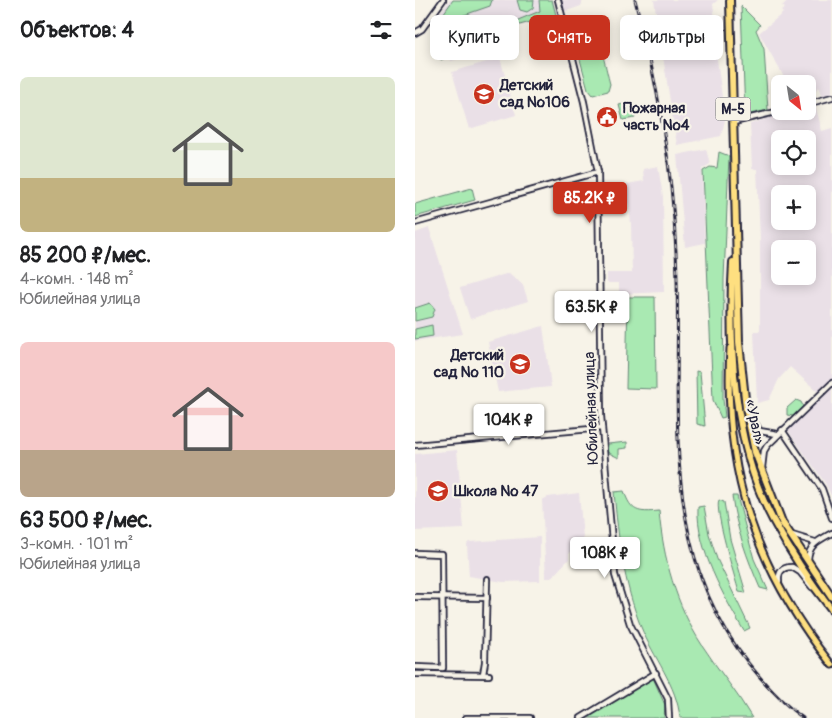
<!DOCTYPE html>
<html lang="ru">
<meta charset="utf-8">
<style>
body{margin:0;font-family:Pangolin,sans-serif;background:#f6f6f6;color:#202124;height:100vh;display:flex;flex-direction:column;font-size:19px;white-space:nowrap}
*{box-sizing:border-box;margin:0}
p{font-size:16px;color:#757577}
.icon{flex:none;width:28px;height:28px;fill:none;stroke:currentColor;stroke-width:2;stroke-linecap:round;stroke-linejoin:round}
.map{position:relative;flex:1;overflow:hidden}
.drawer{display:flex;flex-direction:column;background:#fff;width:415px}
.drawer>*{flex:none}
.hud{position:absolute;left:15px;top:15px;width:326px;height:45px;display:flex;gap:10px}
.needle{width:32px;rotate:150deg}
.fabs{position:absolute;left:356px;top:75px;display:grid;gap:10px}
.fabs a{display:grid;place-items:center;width:45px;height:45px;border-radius:8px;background:#fff;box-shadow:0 2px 12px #0003;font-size:25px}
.price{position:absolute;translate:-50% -42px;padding:0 11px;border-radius:5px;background:#fff;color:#222;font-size:16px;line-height:32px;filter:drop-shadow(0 1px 2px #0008)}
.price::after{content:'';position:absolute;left:50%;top:30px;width:15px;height:11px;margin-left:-8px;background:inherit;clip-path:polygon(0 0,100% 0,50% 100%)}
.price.on{background:#c8321e;color:#fff}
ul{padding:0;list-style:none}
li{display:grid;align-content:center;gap:10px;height:265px;padding:0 20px}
li span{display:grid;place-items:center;height:155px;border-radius:8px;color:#555}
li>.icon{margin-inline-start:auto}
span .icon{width:90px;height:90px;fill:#fffc;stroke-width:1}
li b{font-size:21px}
h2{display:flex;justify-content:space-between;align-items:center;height:60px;padding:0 20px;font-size:21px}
.tag{padding:0 18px;border-radius:8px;background:#fff;box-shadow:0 2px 12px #0003;font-size:18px;line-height:45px}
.tag.on{background:#c8321e;color:#fff}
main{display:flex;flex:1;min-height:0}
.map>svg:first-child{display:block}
</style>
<main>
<section class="drawer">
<h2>Объектов: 4<svg class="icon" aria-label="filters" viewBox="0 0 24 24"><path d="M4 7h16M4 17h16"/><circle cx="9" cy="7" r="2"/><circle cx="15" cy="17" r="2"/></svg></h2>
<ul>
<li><span style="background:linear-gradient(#dfe7d0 65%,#c2b280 0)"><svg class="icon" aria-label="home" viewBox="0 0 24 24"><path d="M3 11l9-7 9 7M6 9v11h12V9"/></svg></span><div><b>85 200 ₽/мес.</b><p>4-комн. · 148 m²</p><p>Юбилейная улица</p></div></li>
<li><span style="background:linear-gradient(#f6c9c9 70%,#b9a48a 0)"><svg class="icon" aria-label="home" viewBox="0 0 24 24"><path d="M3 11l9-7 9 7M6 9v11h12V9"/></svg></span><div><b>63 500 ₽/мес.</b><p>3-комн. · 101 m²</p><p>Юбилейная улица</p></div></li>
</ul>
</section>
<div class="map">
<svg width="417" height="718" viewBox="0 0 417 718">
<rect width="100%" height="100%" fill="#f7f3e8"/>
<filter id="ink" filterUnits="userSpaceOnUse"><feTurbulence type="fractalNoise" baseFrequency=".02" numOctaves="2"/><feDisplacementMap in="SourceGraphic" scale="10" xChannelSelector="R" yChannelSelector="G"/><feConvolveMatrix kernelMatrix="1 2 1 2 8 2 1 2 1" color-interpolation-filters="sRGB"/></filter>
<g filter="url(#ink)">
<!-- built -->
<g fill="#eae0e7" fill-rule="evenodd">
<polygon points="35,0 138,0 142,16 90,30 93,44 36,61 22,16"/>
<polygon points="145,0 168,0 166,6 148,12"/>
<polygon points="239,0 303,0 298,4 302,35 299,36 310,120 306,136 262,145"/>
<polygon points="373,0 417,0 417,93 408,96 404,87 393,98 392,84 373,84 344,33 368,13 366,11 370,8 367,6"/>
<polygon points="85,58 101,115 54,129 37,72"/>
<path d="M400,104L407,131L417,128V497L410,483L369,425L403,392L375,367L364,379L354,400L342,403L339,331H345V239L342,169H337L335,124L375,111H392L393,106ZM365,139H392V166H365ZM365,194H392V221H365ZM365,249H392V276H365Z"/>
<polygon points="291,149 295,164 287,169 290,243 270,247 262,155"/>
<polygon points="243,166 248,197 249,292 204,294 204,283 192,283 192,273 217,273 216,224 212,184 229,181 228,169"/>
<polygon points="14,228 48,334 0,341 0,233"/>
<polygon points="94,273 108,285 113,301 55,319 45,288"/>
<polygon points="128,326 136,387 83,392 73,342"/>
<polygon points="42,450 49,529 0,531 0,454"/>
<polygon points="164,493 169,548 158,549 154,554 154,559 136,578 131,578 127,500 133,497"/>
<polygon points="125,537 125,581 88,582 54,576 52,544 54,542"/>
</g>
<!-- green -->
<g fill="#a9e9b2" stroke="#668676">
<polygon points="38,0 77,0 75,6 29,22 26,17"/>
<polygon points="102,0 119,0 118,8 112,12 105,10"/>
<polygon points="124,0 137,0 141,15 101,26 103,20 125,11"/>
<polygon points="326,6 345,25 341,30 349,49 353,110 330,115"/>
<polygon points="144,17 150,38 138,41 134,27 127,28 124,22"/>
<path d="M170,21C183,25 191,70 195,84L193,91L178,95L173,89L159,37C158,27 161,25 170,21Z"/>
<polygon points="29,43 34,56 26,60 21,45"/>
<polygon points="218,102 220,118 208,120 204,105"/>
<polygon points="304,152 314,156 309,279 308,399 310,417 306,418 298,400 288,171 295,167 302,168"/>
<polygon points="57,188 60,200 0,217 0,204"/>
<polygon points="213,297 240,297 241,389 211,388"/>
<polygon points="15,303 20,309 17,317 0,321 0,308"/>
<polygon points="17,325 18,336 0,339 0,329"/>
<polygon points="281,371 285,372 290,426 282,424"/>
<polygon points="381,400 386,402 388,406 378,416 372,415 372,408"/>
<polygon points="212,442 212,448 204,449 204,458 192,452 193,444"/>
<path d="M209,491C216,512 223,513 244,511C248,558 261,605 287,645C303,670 322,692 337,718H265C262,685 238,657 226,627C209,584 203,538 199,492Z"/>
<path d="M317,496H322L339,559L353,590L345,588C332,558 321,528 317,496Z"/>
<path d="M304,500L309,502L315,539L331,593L324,592C320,578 299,510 304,500Z"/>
<path d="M289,506L294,534L302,559L335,628L329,631C309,597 281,548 283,507Z"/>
<polygon points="238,678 250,705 249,718 172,718"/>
</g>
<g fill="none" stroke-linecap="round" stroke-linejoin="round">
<!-- minor casing -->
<g stroke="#22223b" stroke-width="8">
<g id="minor">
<polyline points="143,0 169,102 183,172 186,416 200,575 215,624 253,699 254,718"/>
<polyline points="0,33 7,29 28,0"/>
<polyline points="392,104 417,97"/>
<polyline points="319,122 365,111"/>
<polyline points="0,223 183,172"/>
<polyline points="335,416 345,431 362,434"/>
<polyline points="367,430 407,489 417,518"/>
<polyline points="0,445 187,428"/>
<polyline points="347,468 349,451 352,446 417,383"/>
<polyline points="377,535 400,542"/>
<polyline points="0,553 27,554 28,668 0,667"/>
<path d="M393,559C394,544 405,540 417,533"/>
<path d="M364,582C363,573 366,567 377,567L385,572L397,587"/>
<polyline points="0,597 72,598"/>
<polyline points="0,674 74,675"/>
<polyline points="68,674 70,662 72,579"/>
<polyline points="51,718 115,718"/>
<polyline points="166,718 241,673"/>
</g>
</g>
<!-- major casing -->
<g stroke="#22223b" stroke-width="9">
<path id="major" d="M315,348C308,471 340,569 417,665"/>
</g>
<!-- highway casing -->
<g stroke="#22223b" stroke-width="10">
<g id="highway">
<polyline points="315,0 324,342 331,408 340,452 367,522 417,597"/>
<path d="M318,262C313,344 318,446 358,520C375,552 395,582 417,610"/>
</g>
</g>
<!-- minor -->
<use href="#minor" stroke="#f7f3e8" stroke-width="4.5"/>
<!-- major -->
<use href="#major" stroke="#fedf80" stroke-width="5"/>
<!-- highway -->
<use href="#highway" stroke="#fedf80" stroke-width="6"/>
<!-- rail casing -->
<g stroke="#22223b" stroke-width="3">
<path id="rail" d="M220,0C243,83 257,166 261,252C269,395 238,544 334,664C350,684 367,703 388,718"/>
</g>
<!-- rail -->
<use href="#rail" stroke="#f7f3e8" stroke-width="1" stroke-dasharray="4" stroke-linecap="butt"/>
</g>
</g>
<!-- icons -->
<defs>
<g id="school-disc" transform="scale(1.125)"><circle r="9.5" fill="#c8321e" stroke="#f7f3e8"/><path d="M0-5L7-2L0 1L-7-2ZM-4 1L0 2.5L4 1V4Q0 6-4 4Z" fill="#fff"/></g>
<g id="civic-disc" transform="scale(1.125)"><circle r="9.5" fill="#c8321e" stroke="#f7f3e8"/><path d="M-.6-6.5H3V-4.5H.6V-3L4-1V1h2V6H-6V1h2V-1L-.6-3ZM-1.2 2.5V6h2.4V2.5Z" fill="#fff"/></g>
</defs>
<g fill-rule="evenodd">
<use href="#school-disc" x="69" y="94"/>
<use href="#civic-disc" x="192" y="117"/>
<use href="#school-disc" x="105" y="364"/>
<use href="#school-disc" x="23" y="491"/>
</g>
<g text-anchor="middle" stroke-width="4.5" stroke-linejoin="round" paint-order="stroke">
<!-- shield labels -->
<rect fill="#f7f3e8" stroke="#62616f" stroke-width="1" x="300.5" y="97.5" width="35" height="23" rx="4"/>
<g font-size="14" font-weight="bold" fill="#22223b">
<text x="318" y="114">М-5</text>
</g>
<!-- poi labels -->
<g font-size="15" font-weight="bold" fill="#22223b" stroke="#f7f3e8" text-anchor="start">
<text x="85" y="90">Детский<tspan x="85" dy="17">сад №106</tspan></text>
<text x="208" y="113">Пожарная<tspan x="208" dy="17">часть №4</tspan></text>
<text x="89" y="360" text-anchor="end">Детский<tspan x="89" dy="17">сад № 110</tspan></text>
<text x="39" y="496">Школа № 47</text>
</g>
<!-- street labels -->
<g font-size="15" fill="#22223b" stroke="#f7f3e8">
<text transform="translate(176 408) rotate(-92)" y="5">Юбилейная улица</text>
<text transform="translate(340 422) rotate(78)" y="5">«Урал»</text>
</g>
</g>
</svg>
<div class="fabs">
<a><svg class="needle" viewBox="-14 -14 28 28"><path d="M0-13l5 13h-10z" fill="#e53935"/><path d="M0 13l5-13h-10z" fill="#757577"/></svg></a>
<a><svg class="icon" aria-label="locate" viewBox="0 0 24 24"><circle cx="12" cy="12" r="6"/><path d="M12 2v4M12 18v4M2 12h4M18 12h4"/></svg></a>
<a>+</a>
<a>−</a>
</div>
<b class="price on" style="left:175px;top:224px">85.2K ₽</b>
<b class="price" style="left:177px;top:333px">63.5K ₽</b>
<b class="price" style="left:94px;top:446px">104K ₽</b>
<b class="price" style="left:190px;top:579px">108K ₽</b>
<div class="hud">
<a class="tag">Купить</a>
<a class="tag on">Снять</a>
<a class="tag">Фильтры</a>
</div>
</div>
</main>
